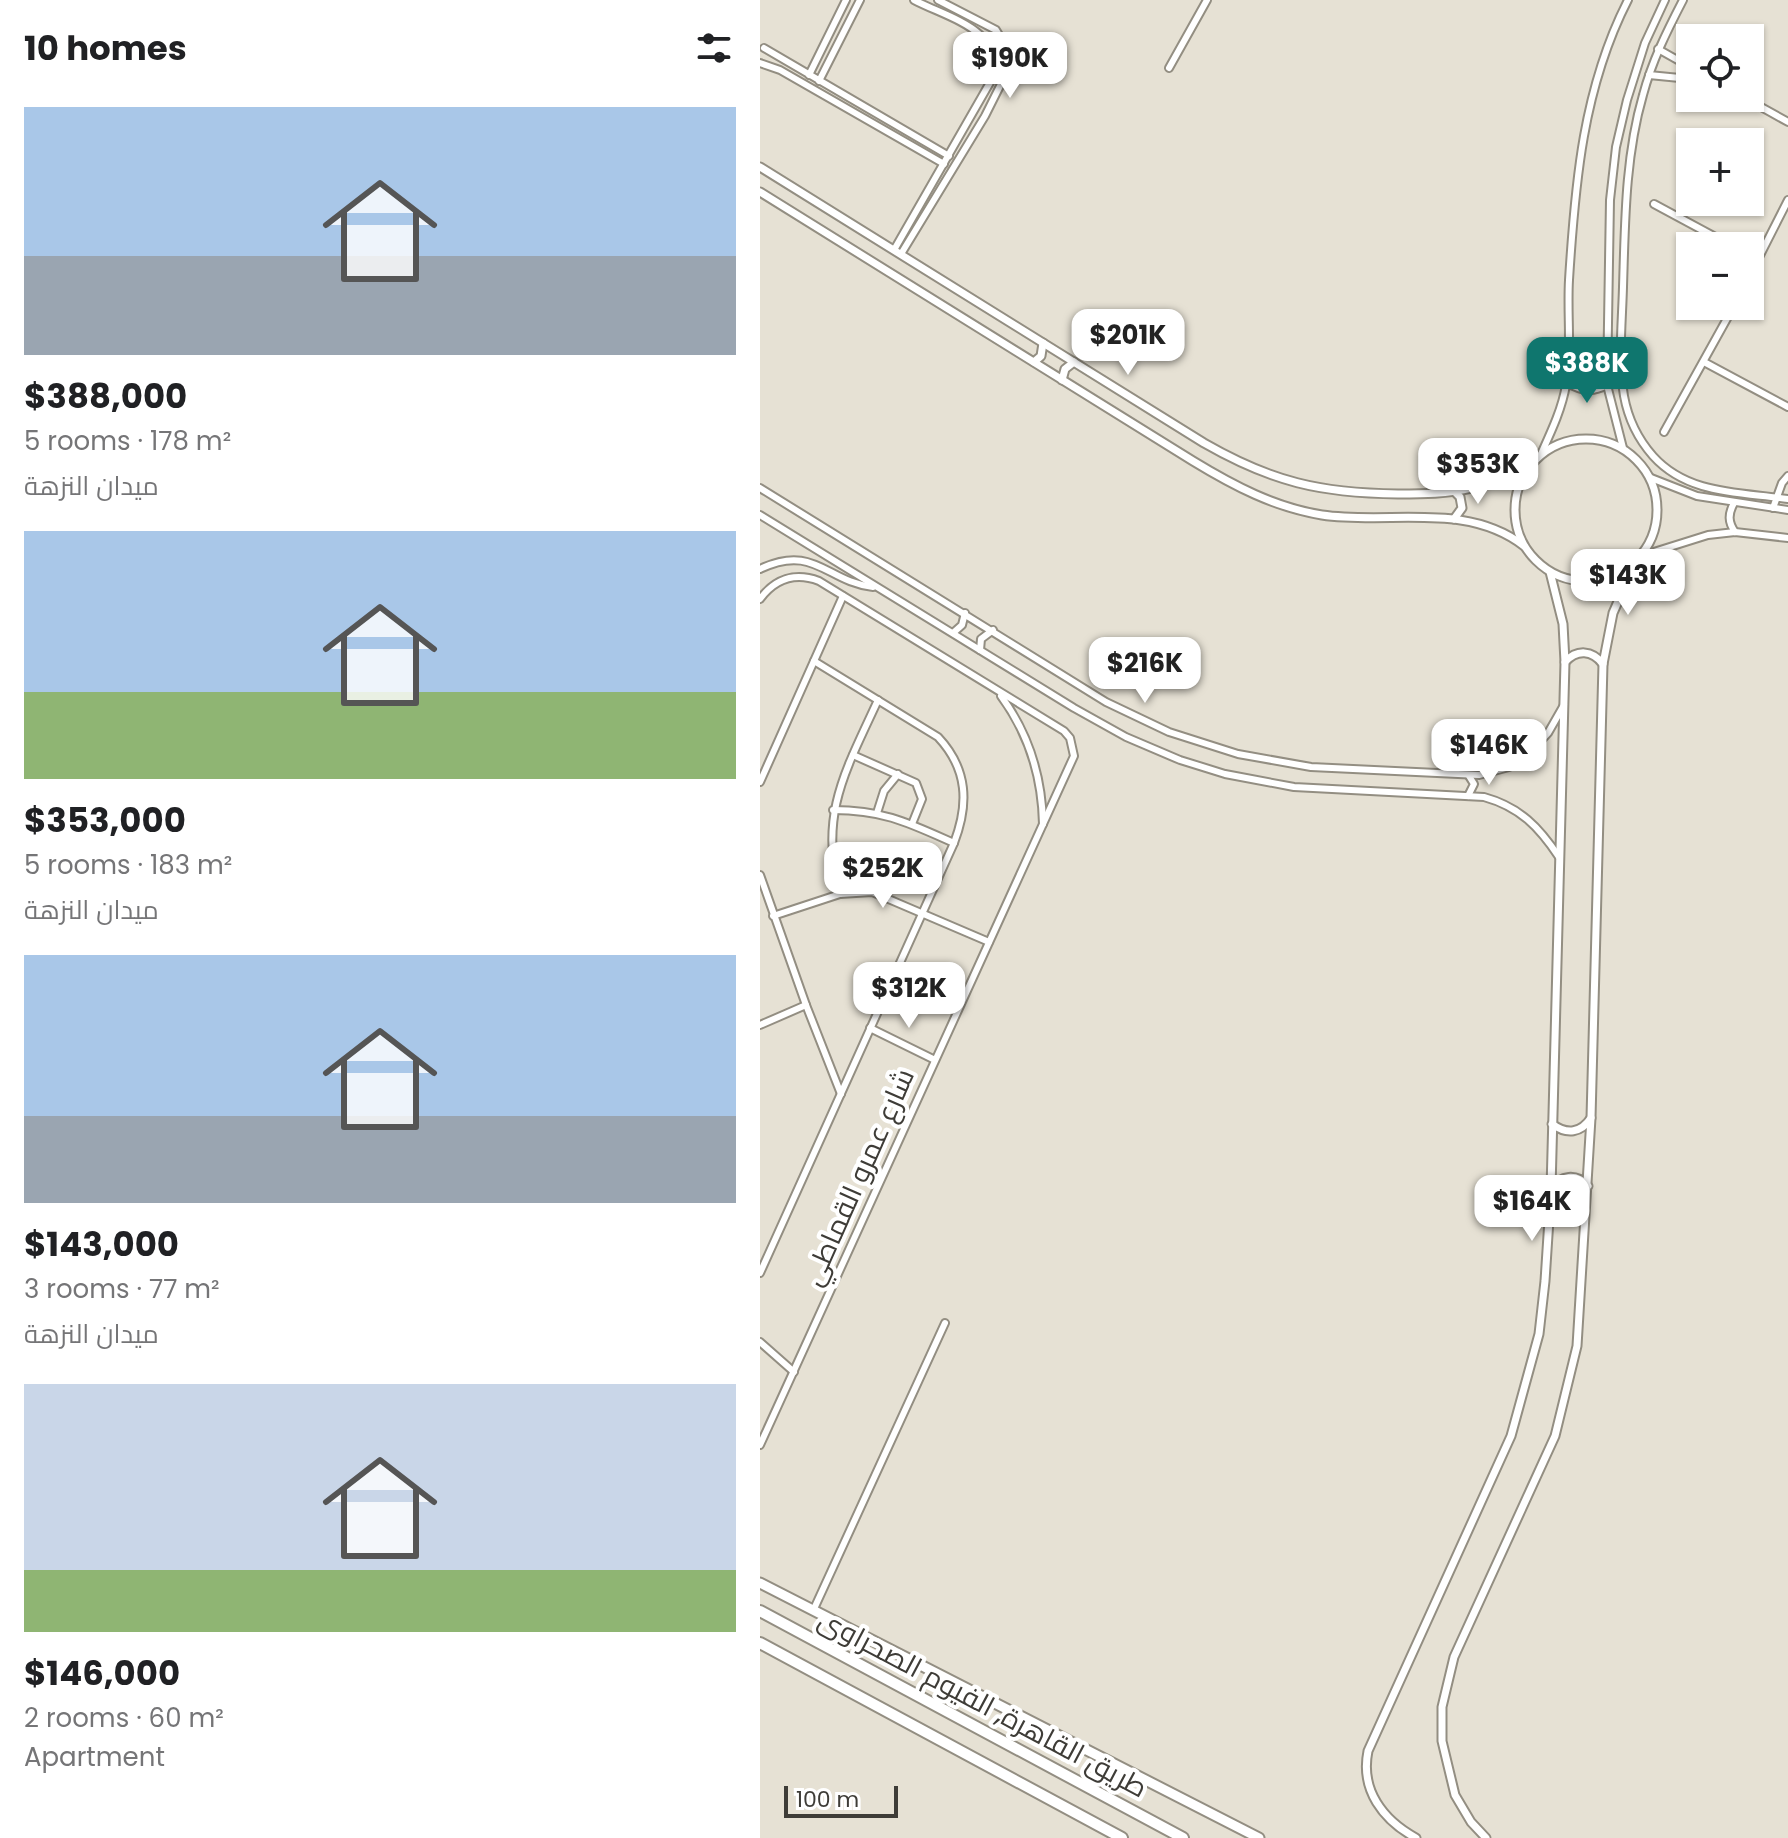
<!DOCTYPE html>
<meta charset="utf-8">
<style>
body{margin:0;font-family:Poppins,Cairo,sans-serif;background:#f2f2f2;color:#202124;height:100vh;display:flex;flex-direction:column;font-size:30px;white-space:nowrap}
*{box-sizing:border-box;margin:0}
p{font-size:26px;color:#757577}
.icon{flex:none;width:44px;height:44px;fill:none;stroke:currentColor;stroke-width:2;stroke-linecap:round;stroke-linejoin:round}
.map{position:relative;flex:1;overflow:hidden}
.drawer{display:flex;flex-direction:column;background:#fff;width:760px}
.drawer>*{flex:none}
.controls{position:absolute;left:916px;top:24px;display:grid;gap:16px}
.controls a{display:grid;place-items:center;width:88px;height:88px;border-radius:0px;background:#fff;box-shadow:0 2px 6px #0004;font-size:40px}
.scale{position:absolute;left:24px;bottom:20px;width:114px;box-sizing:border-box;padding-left:8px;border:4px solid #3e3c37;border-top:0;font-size:22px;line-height:28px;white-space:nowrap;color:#3e3c37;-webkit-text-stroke:6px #fff;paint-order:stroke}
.price{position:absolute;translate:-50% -68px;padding:0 18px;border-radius:16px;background:#fff;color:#222;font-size:26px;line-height:52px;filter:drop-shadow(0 2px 4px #0008)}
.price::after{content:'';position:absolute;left:50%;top:48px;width:24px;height:18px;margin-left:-12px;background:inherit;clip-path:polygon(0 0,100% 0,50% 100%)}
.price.current{background:#0f766e;color:#fff}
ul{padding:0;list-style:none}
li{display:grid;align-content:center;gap:16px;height:424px;padding:0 24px}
li span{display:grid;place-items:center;height:248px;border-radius:0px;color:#555}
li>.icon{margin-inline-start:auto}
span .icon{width:144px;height:144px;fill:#fffc;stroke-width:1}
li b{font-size:34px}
h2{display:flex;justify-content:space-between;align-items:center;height:96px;padding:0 24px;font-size:34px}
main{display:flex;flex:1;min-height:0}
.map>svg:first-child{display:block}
</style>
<main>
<section class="drawer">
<h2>10 homes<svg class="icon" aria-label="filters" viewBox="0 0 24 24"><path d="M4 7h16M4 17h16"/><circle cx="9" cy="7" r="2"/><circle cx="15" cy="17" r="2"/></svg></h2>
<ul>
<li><span style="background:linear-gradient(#a9c7e8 60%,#9aa5b1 0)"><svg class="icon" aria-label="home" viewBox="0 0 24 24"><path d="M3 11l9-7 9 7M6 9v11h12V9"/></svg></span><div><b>$388,000</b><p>5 rooms · 178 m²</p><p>ميدان النزهة</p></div></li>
<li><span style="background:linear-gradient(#a9c7e8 65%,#8fb573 0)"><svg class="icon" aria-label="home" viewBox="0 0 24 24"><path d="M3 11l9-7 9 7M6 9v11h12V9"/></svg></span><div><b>$353,000</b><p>5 rooms · 183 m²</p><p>ميدان النزهة</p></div></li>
<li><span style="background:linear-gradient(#a9c7e8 65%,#9aa5b1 0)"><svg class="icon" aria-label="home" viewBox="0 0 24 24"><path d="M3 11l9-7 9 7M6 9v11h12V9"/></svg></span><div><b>$143,000</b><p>3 rooms · 77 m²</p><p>ميدان النزهة</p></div></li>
<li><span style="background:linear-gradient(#c9d6e8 75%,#8fb573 0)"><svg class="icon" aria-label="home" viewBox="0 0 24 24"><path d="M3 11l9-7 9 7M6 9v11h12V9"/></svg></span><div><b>$146,000</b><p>2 rooms · 60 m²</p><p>Apartment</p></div></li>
</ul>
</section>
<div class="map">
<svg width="1028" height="1838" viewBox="0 0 1028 1838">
<rect width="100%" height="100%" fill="#e6e1d4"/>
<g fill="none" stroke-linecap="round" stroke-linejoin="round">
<!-- minor casing -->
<g stroke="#938e82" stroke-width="10">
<g id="minor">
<path d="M923,0C907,31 892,61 883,95C865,157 865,223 863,287C862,324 858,360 864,396C868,418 878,439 893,456C928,495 980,492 1028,499"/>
<polyline points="4,48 189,156"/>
<polyline points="898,49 930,67"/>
<polyline points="0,63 20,70 184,164"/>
<polyline points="409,68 447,0"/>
<polyline points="49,75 86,0"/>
<polyline points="889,75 930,79"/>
<polyline points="59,81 100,0"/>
<polyline points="985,98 1028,122"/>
<polyline points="894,204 972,246"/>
<path d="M134,250L232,79C246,30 188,18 154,0"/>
<polyline points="141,254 225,116 247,72 247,48 236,30 178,0"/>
<polyline points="990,275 1028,200"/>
<polyline points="944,362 1028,407"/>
<path d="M807,383C821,391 833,393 847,385"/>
<polyline points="904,432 974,306"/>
<polyline points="863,448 847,385 850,200 856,147 867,100 885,43 905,0"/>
<path d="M781,454C791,432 802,409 806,385C812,352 807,314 809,280C815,183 823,88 868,0"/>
<polyline points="891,478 937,496 1028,510"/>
<polyline points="0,488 346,702 409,732 478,754 551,767 719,775 749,767 767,756 788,733 804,705"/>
<path d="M974,503C968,514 968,522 975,532"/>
<polyline points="1013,508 1022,483 1028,476"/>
<path d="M0,515L314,708L366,737L420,760L465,774L534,787L724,797C760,807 779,827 799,857"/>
<polyline points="881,556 948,535 975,532 1028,538"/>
<path d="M0,569C54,543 67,582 113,587"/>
<path d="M0,599C15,579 35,572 59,581L304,731L310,738L314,756L0,1445"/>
<polyline points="193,633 202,625 205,613"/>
<polyline points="220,650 221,639 233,630"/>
<path d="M241,696C269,734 282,776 283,824"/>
<polyline points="93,755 156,783 162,799 152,824"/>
<polyline points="0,782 83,596"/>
<polyline points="708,796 714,784 709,776"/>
<path d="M73,810C124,810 149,823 194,843"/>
<polyline points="117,813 124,791 138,774"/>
<polyline points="0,875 46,1005 81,1094"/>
<path d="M80,894C58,815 86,770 118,700"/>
<polyline points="13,916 80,894 112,892 229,942"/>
<polyline points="0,1025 46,1005"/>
<polyline points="110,1028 175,1060"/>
<path d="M0,1273L194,843C209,804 208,769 178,737L54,661"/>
<polyline points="0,1342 34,1372"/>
<polyline points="53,1611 185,1323"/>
</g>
</g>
<!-- tertiary casing -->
<g stroke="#938e82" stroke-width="11">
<g id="tertiary">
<path d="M0,167L444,443C512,482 560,493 638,494C663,494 687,494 712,488C732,483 750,475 769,466"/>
<path d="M0,192L433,461C474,486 514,507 562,515C630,525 706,501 764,546"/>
<polyline points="274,362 281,356 283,343"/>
<polyline points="302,380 305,369 314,362"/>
<circle cx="826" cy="510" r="71"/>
<polyline points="694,519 702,508 700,497 695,492"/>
<path d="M805,662C817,649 832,650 843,664"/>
<path d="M792,1124C807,1135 821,1133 831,1118"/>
<path d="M791,1189C801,1175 816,1173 828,1186"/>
<path d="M656,1838C623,1820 600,1790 608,1751L751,1436L779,1334L785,1281L791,1189L805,662L803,624L790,572"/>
<polyline points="726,1838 711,1822 695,1795 682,1741 682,1707 694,1657 795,1436 817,1346 831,1118 843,664 853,613 874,565"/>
</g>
</g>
<!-- primary casing -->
<g stroke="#938e82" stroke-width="13">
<polyline id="primary" points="0,1583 499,1838"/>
</g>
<!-- trunk casing -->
<g stroke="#938e82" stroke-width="14">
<g id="trunk">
<polyline points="0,1611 423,1838"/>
<polyline points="0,1643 362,1838"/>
</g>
</g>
<!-- minor -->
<use href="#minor" stroke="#fff" stroke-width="6"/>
<!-- tertiary -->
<use href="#tertiary" stroke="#fff" stroke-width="7"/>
<!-- primary -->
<use href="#primary" stroke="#fff" stroke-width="9"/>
<!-- trunk -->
<use href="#trunk" stroke="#fff" stroke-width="10"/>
</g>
<g text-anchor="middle" stroke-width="8" stroke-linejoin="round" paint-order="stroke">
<!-- street labels -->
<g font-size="28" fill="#3e3c37" stroke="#fff">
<text transform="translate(98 1177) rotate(-66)" y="10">شارع عمرو القماطي</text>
<text transform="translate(223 1703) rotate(28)" y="10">طريق القاهرة, الفيوم الصحراوى</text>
</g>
</g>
</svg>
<div class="controls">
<a><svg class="icon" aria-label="locate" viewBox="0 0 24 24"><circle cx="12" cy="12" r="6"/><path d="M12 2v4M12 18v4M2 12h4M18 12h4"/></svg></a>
<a>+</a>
<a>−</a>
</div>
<div class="scale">100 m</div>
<b class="price" style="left:250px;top:100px">$190K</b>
<b class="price" style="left:368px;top:377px">$201K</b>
<b class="price current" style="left:827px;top:405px">$388K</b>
<b class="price" style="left:718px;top:506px">$353K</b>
<b class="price" style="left:868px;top:617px">$143K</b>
<b class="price" style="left:385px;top:705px">$216K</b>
<b class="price" style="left:729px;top:787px">$146K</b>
<b class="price" style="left:123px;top:910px">$252K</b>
<b class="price" style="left:149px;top:1030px">$312K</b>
<b class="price" style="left:772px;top:1243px">$164K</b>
</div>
</main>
